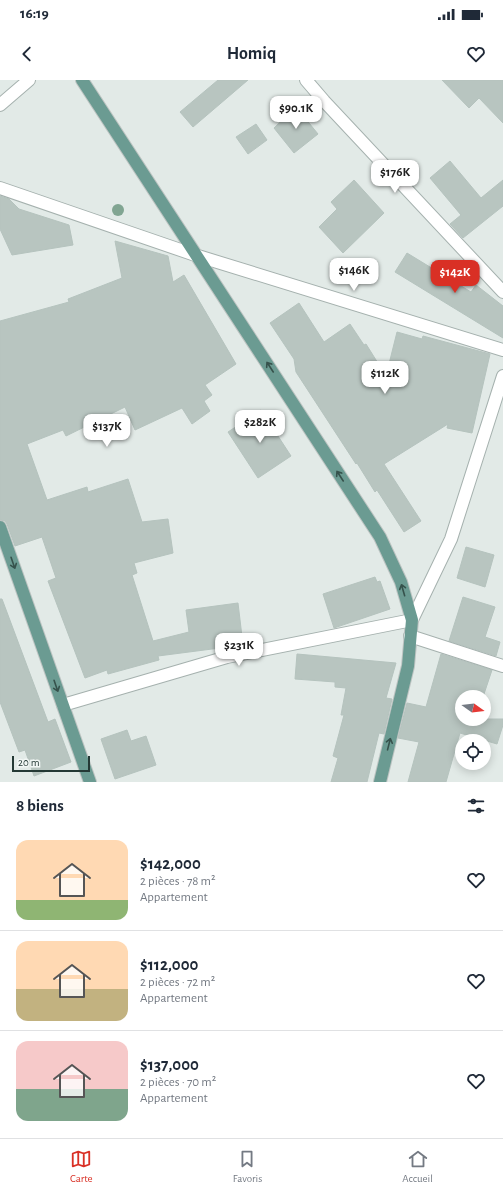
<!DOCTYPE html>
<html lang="fr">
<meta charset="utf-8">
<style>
body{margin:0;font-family:"Alegreya Sans",sans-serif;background:#f2f2f3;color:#1f2937;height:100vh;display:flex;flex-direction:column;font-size:15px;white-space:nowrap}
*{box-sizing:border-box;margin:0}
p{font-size:13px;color:#747a83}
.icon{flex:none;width:22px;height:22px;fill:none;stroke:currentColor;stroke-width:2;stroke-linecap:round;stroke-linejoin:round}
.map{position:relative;height:702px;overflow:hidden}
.sheet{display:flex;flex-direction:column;background:#fff;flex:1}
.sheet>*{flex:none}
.needle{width:26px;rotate:104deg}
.tools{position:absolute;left:455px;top:610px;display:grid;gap:8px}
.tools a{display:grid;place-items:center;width:36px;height:36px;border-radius:50%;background:#fff;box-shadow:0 2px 10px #0003;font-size:20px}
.scale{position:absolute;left:12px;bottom:10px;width:78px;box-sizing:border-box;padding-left:4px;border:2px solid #243935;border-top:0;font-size:11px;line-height:14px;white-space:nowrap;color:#243935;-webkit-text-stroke:3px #f2f7f5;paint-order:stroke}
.price{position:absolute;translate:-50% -34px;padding:0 9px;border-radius:8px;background:#fff;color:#222;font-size:13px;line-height:26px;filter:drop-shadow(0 1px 2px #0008)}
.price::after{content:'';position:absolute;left:50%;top:24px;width:12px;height:9px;margin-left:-6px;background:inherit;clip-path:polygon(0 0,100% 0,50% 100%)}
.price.on{background:#d93025;color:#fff}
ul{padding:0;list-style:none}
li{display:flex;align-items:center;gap:12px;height:100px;padding:0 16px}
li+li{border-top:1px solid #e0e1e3}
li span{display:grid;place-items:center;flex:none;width:112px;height:80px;border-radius:12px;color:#555}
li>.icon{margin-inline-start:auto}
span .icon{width:48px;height:48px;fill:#fffc;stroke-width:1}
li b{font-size:17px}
h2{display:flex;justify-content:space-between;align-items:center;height:48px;padding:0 16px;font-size:17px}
.status{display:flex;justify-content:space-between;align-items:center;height:28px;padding:0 20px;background:#fff;direction:ltr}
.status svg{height:11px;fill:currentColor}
header{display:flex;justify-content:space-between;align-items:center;height:52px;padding:0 16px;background:#fff;font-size:18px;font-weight:700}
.tab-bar{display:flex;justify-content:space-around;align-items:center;height:56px;border-top:1px solid #e0e1e3;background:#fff;font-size:11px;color:#747a83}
.tab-bar a{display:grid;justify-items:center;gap:2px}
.tab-bar .on{color:#d93025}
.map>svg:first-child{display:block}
</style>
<div class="status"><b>16:19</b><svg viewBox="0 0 49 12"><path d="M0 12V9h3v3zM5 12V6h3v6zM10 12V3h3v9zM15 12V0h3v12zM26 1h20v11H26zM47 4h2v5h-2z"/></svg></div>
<header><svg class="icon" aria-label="back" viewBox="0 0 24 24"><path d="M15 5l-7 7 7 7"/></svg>Homiq<svg class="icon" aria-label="heart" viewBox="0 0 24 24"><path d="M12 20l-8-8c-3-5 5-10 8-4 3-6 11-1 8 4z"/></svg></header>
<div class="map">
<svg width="503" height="702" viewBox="0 0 503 702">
<rect width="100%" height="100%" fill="#e2eae7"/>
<!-- building -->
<g fill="#b8c5c0" stroke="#b5c3be">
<polygon points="218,0 248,0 193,47 180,32"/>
<polygon points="442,0 503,0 503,43 479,18 469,28"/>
<polygon points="296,27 318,54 294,73 274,48"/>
<polygon points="256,44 267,60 248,74 236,57"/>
<polygon points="450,81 481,118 503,100 503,126 463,158 450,144 461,135 430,98"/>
<polygon points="354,100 384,133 343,173 319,147 337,129 331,122"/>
<polygon points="0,116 9,119 19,129 69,145 73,165 12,175 0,149"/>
<polygon points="115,161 168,176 173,202 184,195 236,284 205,305 212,315 204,321 210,331 192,344 182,328 135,350 125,327 66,356 63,350 27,364 47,420 87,407 88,412 128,399 142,442 168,439 173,473 134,483 137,493 132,495 153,561 189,552 186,530 238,523 243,565 158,576 159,580 108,594 107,590 85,598 48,501 56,498 42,457 15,466 7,444 5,441 0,440 0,241 69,222 68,219 122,198"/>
<polygon points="407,173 471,212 476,205 503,226 503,258 395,192"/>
<polygon points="299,223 324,262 350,244 364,265 366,264 386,296 397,252 422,259 423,256 490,274 472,353 447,348 448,344 384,384 421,441 404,452 377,410 375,412 357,383 356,384 296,292 294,279 270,243"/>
<polygon points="261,330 291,376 258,398 228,352"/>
<polygon points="466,467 494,475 485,507 457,498"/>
<polygon points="375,497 377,502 380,501 390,529 334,548 323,514"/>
<polygon points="463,517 495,527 485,557 500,562 496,576 449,561"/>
<polygon points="0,519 2,519 48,642 55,639 71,682 34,696 25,670 19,672 0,622"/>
<polygon points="297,574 396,583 386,618 392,619 384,654 379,653 367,702 331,702 338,678 333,676 344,635 341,635 346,608 335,607 335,602 295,599"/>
<polygon points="441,574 492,590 483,617 462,617 462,639 503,639 503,645 497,664 460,653 446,702 408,702 419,662 398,658 407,623 426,627"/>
<polygon points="127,650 131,661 146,656 156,685 115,699 101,659"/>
</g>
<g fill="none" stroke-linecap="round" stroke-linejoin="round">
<!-- service casing -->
<g stroke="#a5b1ae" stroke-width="14">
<polyline id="service" points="410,556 503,586"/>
</g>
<!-- minor casing -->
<g stroke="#a5b1ae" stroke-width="14">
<g id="minor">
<polyline points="306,0 324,21 503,212"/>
<polyline points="0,25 29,0"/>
<polyline points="0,108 198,176 503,270"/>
<polyline points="63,625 227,577 412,540 451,459 503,296"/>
</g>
</g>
<!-- primary casing -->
<g stroke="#bdc4c2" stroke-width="14">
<g id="primary">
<polyline points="82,0 380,457 401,502 412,540 408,586 380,702"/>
<polyline points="0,447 90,702"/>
</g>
</g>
<!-- service -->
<use href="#service" stroke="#fff" stroke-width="12"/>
<!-- minor -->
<use href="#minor" stroke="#fff" stroke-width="12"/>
<!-- primary -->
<use href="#primary" stroke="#6b9b92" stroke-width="12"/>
</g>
<!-- trees -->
<circle fill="#81a592" cx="118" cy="130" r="6"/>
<!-- one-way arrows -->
<defs><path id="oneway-shaft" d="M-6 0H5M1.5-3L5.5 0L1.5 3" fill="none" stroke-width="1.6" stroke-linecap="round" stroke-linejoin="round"/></defs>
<g stroke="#36524c">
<use href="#oneway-shaft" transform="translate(270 287) rotate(-123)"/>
<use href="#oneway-shaft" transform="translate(340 396) rotate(-123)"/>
<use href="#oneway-shaft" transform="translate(13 483) rotate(71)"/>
<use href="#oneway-shaft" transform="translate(403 510) rotate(-106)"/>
<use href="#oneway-shaft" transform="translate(56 606) rotate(71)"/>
<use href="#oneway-shaft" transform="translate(389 664) rotate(-76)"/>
</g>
</svg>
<div class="tools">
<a><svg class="needle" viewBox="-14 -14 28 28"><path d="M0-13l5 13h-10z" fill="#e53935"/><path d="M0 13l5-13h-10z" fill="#747a83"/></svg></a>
<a><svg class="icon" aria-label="locate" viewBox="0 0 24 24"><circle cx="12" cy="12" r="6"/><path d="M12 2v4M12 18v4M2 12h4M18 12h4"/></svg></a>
</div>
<div class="scale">20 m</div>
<b class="price" style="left:296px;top:50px">$90.1K</b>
<b class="price" style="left:395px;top:114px">$176K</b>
<b class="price" style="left:354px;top:212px">$146K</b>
<b class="price on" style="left:455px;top:214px">$142K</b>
<b class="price" style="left:385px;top:315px">$112K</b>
<b class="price" style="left:260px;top:364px">$282K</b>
<b class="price" style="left:107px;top:368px">$137K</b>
<b class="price" style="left:239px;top:587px">$231K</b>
</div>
<section class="sheet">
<h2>8 biens<svg class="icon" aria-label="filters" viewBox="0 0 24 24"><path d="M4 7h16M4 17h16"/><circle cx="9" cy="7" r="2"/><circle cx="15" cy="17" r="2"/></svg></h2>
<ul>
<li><span style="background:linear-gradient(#ffd9b3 75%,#8fb573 0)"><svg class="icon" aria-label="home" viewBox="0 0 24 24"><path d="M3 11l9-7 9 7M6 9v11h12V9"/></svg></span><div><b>$142,000</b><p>2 pièces · 78 m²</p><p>Appartement</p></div><svg class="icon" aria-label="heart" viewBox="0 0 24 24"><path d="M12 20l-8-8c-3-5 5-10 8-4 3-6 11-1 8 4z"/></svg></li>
<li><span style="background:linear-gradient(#ffd9b3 60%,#c2b280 0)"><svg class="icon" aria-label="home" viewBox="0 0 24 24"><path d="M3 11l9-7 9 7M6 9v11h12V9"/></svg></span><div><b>$112,000</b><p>2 pièces · 72 m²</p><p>Appartement</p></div><svg class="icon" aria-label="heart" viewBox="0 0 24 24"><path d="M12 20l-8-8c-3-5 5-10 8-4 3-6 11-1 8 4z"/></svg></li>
<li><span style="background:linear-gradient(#f6c9c9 60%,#7fa58c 0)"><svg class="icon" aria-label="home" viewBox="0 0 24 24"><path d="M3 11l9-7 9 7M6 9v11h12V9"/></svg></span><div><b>$137,000</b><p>2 pièces · 70 m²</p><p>Appartement</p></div><svg class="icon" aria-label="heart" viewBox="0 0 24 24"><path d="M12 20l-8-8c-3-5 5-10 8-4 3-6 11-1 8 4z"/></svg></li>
</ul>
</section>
<nav class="tab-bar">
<a class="on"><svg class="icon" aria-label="map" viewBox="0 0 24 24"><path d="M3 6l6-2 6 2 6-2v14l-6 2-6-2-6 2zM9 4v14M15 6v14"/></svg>Carte</a>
<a><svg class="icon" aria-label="saved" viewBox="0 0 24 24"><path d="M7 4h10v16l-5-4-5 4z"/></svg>Favoris</a>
<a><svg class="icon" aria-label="home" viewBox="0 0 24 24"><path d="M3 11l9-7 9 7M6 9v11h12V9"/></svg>Accueil</a>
</nav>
